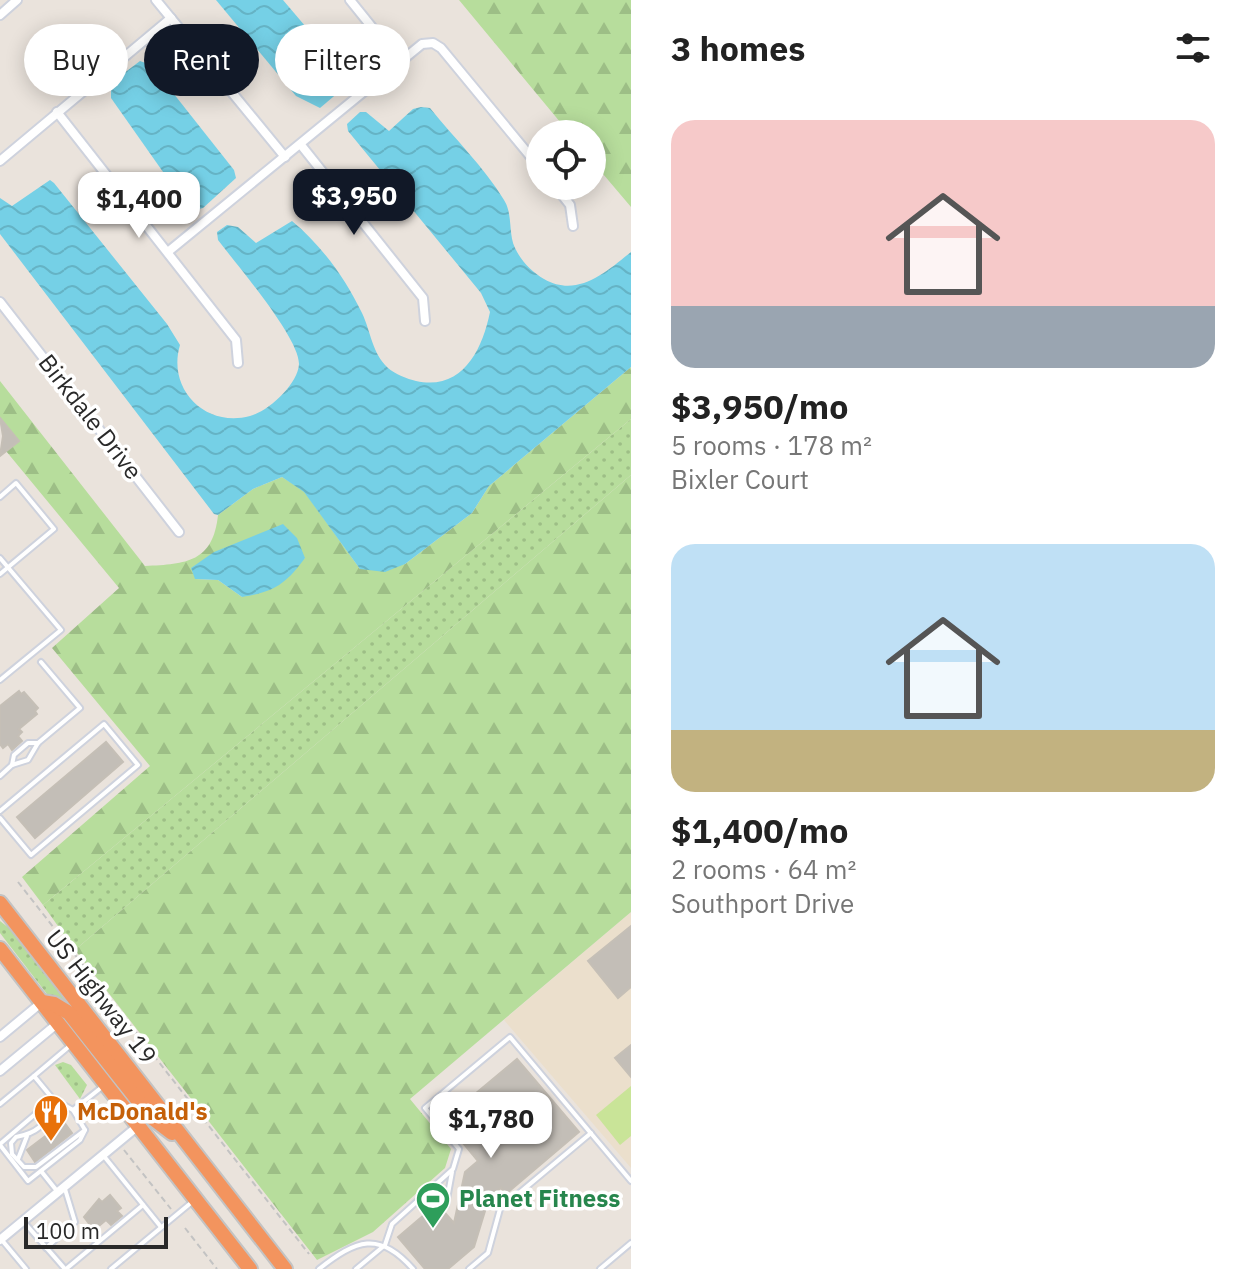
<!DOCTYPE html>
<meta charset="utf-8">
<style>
body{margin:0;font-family:"IBM Plex Sans",sans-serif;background:#f2f2f2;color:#222;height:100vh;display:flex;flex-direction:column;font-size:30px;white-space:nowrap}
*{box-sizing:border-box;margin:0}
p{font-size:26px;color:#767676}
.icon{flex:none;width:44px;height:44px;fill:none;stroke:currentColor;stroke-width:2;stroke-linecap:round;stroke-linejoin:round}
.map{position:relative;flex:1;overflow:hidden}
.drawer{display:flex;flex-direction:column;background:#fff;width:624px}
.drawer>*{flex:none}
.hud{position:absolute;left:24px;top:24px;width:486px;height:72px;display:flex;gap:16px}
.buttons{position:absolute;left:526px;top:120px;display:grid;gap:16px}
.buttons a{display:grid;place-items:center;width:80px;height:80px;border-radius:50%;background:#fff;box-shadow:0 4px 20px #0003;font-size:40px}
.scale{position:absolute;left:24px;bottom:20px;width:144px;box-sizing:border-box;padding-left:8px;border:4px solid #292929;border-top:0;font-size:22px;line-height:28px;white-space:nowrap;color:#292929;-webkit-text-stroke:6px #fff;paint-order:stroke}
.price{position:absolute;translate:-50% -68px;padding:0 18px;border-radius:16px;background:#fff;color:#222;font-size:26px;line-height:52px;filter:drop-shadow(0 2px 4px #0008)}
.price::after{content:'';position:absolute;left:50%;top:48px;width:24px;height:18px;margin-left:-12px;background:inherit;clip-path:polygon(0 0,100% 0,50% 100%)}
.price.selected{background:#111827;color:#fff}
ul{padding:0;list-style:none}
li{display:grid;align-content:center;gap:16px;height:424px;padding:0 40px}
li span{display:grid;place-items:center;height:248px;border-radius:24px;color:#555}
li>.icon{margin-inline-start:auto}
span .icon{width:144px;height:144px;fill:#fffc;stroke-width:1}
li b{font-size:34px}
h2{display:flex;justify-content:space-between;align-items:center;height:96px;padding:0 40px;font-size:34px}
.tag{padding:0 28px;border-radius:36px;background:#fff;box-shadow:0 4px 20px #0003;font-size:28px;line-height:72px}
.tag.selected{background:#111827;color:#fff}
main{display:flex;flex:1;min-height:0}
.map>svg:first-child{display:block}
</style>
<main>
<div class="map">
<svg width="631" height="1269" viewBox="0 0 631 1269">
<defs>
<pattern id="grass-dots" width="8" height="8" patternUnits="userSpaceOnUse" patternTransform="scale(2)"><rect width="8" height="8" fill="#b7dd9c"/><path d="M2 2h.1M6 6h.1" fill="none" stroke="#9dbe86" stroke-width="1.8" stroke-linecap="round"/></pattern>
<pattern id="forest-firs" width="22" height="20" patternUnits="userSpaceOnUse" patternTransform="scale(2)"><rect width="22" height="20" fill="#b7dd9c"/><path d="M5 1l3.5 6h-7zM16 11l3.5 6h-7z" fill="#9dbe86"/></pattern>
<pattern id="water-waves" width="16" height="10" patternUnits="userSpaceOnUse" patternTransform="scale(2)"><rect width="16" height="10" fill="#75d0e6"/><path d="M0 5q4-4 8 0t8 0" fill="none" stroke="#65b3c5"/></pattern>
</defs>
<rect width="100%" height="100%" fill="#eae3dc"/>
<!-- education -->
<polygon fill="#ebdfcc" points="631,912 631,1168 504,1020"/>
<!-- grass -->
<g fill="url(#grass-dots)">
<polygon points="631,419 631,475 75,950 43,905"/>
<polygon points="0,921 9,928 68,1004 50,998 0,933"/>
<polygon points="63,1062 71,1065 87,1085 80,1099 55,1065"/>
</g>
<!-- forest -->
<g fill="url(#forest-firs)" fill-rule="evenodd">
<polygon points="459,0 631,0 631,207 592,161 592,134 570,134"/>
<path d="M631,367V419L43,905L22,877L150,766L52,648L119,588L6,451L18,440L0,418V381L145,566C187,564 213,562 218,515L253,489L282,477L304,491L360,569L405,564L472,513L489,486ZM305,558L242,597L218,580L195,579Z"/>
<polygon points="631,475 631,912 410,1099 451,1149 445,1168 373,1232 317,1260 75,950"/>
</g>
<!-- pitch -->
<polygon fill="#c9e498" points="631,1086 631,1136 620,1145 596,1115"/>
<!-- water -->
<g fill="url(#water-waves)">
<polygon points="216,0 283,0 340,67 346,86 320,108 296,96"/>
<polygon points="140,61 151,65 234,170 236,178 203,208 195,210 187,206 111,98 111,83"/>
<path d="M421,107L430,108C454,138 484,167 504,200C513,214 508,233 515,248C521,261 532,272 544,279C577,298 605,273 631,252V367L489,486L472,513L405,564L385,572L360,569L304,492L282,477L253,489L218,515L214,514L0,234V198L12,206L50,180L54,183L167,324L180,345C167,388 204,428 250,416C269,411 298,384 299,364C299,337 236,264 218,240L217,232L227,225L238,227L256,243L292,221C322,246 345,278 362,313C371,332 372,353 388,368C395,374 407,379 416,381C462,391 482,351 490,312L481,293L348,131L347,124L360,112H366L389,131L413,109Z"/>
<path d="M283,524L297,538L305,558C286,584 274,592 242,597L218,580L195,579L191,568L214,552Z"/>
</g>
<!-- building -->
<g fill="#c3beb7" stroke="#c5bfb6" stroke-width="2">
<polygon points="0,418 19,441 0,456 3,436"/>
<polygon points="19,691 21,694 24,692 38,708 35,711 37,714 19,729 22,732 18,736 22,741 12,750 8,744 3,748 0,744 0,706"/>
<polygon points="106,742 123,762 35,838 17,817"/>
<polygon points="631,926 631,987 618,998 588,961"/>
<polygon points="631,1045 631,1077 615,1058"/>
<polygon points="517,1059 579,1132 506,1194 501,1188 489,1198 474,1247 448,1269 425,1269 398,1237 437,1204 454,1223 465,1172 478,1161 444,1120"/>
<polygon points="64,1122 72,1133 35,1162 27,1150"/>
<polygon points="110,1195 121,1208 117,1211 122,1216 111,1225 106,1220 94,1230 84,1217 99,1199 102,1202"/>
</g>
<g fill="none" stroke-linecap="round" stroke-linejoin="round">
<!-- lane casing -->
<g stroke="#ced2dd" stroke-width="8">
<g id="lane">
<polyline points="0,497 16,483 54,529 0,574"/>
<polyline points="0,558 61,630 0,680"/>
<polyline points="12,765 14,755 28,743 38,743"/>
<polyline points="0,776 12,765 28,760 38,743 80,708 41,662"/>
<polyline points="0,811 104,724 138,765 31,855 0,818"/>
<polyline points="34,1076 72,1044"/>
<polyline points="0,1104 34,1076 53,1099"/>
<path d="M48,1104C52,1124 33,1134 16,1137L11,1143L12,1154L24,1167H36L85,1130"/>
<polyline points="73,1110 102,1087"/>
<polyline points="0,1144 53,1099 73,1110 85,1130 80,1140 28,1181 0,1145"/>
<polyline points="103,1155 161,1227"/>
<polyline points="18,1159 27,1136"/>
<polyline points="41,1171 57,1191"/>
<polyline points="446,1205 452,1172"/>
<polyline points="23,1221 65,1269"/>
<polyline points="1,1239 26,1269"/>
<polyline points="46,1248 75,1222 65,1189"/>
<polyline points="66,1269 143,1205"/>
<polyline points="111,1269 192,1202"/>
<path d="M319,1269C356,1240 379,1230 413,1269"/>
<polyline points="356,1269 385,1245 392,1224 453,1169 459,1149 425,1108 510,1037 631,1181"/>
<polyline points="469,1269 488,1253 500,1209 591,1133"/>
<polyline points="600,1269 631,1243"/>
</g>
</g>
<!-- street casing -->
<g stroke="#ced2dd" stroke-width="12">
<g id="street">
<polyline points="156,0 285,157"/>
<polyline points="350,0 400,62"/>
<polyline points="0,15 17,0"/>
<polyline points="57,112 236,340 238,363"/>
<polyline points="301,145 423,298 425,321"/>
<polyline points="0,161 171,18"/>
<polyline points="555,186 570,205 573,226"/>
<polyline points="169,251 422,44 433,43 441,48 540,168"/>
<polyline points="0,302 179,532"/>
<polyline points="0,1037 42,1002"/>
<polyline points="0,1071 58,1023"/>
<polyline points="0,1240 138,1126"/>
</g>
</g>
<!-- highway casing -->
<g stroke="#c3c3c3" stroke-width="18">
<g id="highway">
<polyline points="0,903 285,1269"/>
<polyline points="0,949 250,1269"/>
<polyline points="42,1002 54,1004 69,1013 151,1117 172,1133"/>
</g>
</g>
<!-- path -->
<g stroke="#c3c3c3" stroke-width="2" stroke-dasharray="6 4" stroke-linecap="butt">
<polyline points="18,882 309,1254"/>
<polyline points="124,1150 171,1209"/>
<polyline points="185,1228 217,1269"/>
</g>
<!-- lane -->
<use href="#lane" stroke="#fff" stroke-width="4"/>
<!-- street -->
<use href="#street" stroke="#fff" stroke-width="8"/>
<!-- highway -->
<use href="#highway" stroke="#f3945e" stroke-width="14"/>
</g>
<!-- icons -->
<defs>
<g id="restaurant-pin" transform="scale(1.8)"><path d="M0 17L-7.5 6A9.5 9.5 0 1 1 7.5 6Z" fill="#e8710a" stroke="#fff"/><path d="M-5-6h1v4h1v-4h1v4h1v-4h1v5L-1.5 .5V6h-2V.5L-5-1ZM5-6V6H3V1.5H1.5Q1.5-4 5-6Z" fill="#fff"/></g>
<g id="stadium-pin" transform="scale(1.8)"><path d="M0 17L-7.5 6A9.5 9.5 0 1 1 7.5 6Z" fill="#2e9e5b" stroke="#fff"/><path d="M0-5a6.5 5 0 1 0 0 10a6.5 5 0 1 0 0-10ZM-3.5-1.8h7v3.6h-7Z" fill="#fff"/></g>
</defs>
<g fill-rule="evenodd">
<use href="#restaurant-pin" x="51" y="1112"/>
<use href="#stadium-pin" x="433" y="1199"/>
</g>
<g text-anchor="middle" stroke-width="7" stroke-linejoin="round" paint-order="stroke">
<!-- street labels -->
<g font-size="24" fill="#292929" stroke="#fff">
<text transform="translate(90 417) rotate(52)" y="8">Birkdale Drive</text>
<text transform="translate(101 997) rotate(52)" y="8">US Highway 19</text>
</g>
<!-- food labels -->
<g font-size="24" font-weight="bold" fill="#c56008" stroke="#fff" text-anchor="start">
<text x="77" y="1120">McDonald's</text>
</g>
<!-- leisure labels -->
<g font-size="24" font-weight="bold" fill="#27864d" stroke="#fff" text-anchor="start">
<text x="459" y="1207">Planet Fitness</text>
</g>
</g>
</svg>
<div class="buttons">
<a><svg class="icon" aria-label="locate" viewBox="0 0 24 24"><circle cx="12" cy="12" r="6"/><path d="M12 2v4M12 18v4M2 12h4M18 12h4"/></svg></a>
</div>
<div class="scale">100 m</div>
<b class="price selected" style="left:354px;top:237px">$3,950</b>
<b class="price" style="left:139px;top:240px">$1,400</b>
<b class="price" style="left:491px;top:1160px">$1,780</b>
<div class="hud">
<a class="tag">Buy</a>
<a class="tag selected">Rent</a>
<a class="tag">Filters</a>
</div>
</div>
<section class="drawer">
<h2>3 homes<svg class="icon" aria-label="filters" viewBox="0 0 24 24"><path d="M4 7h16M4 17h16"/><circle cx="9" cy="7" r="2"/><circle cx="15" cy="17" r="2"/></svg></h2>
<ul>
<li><span style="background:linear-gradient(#f6c9c9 75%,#9aa5b1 0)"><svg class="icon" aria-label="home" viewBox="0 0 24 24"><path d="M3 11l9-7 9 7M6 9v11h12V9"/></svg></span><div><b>$3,950/mo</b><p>5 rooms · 178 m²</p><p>Bixler Court</p></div></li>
<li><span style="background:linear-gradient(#bfe0f5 75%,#c2b280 0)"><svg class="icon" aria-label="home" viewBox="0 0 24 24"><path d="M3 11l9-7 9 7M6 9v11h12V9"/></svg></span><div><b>$1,400/mo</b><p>2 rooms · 64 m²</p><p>Southport Drive</p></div></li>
</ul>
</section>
</main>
